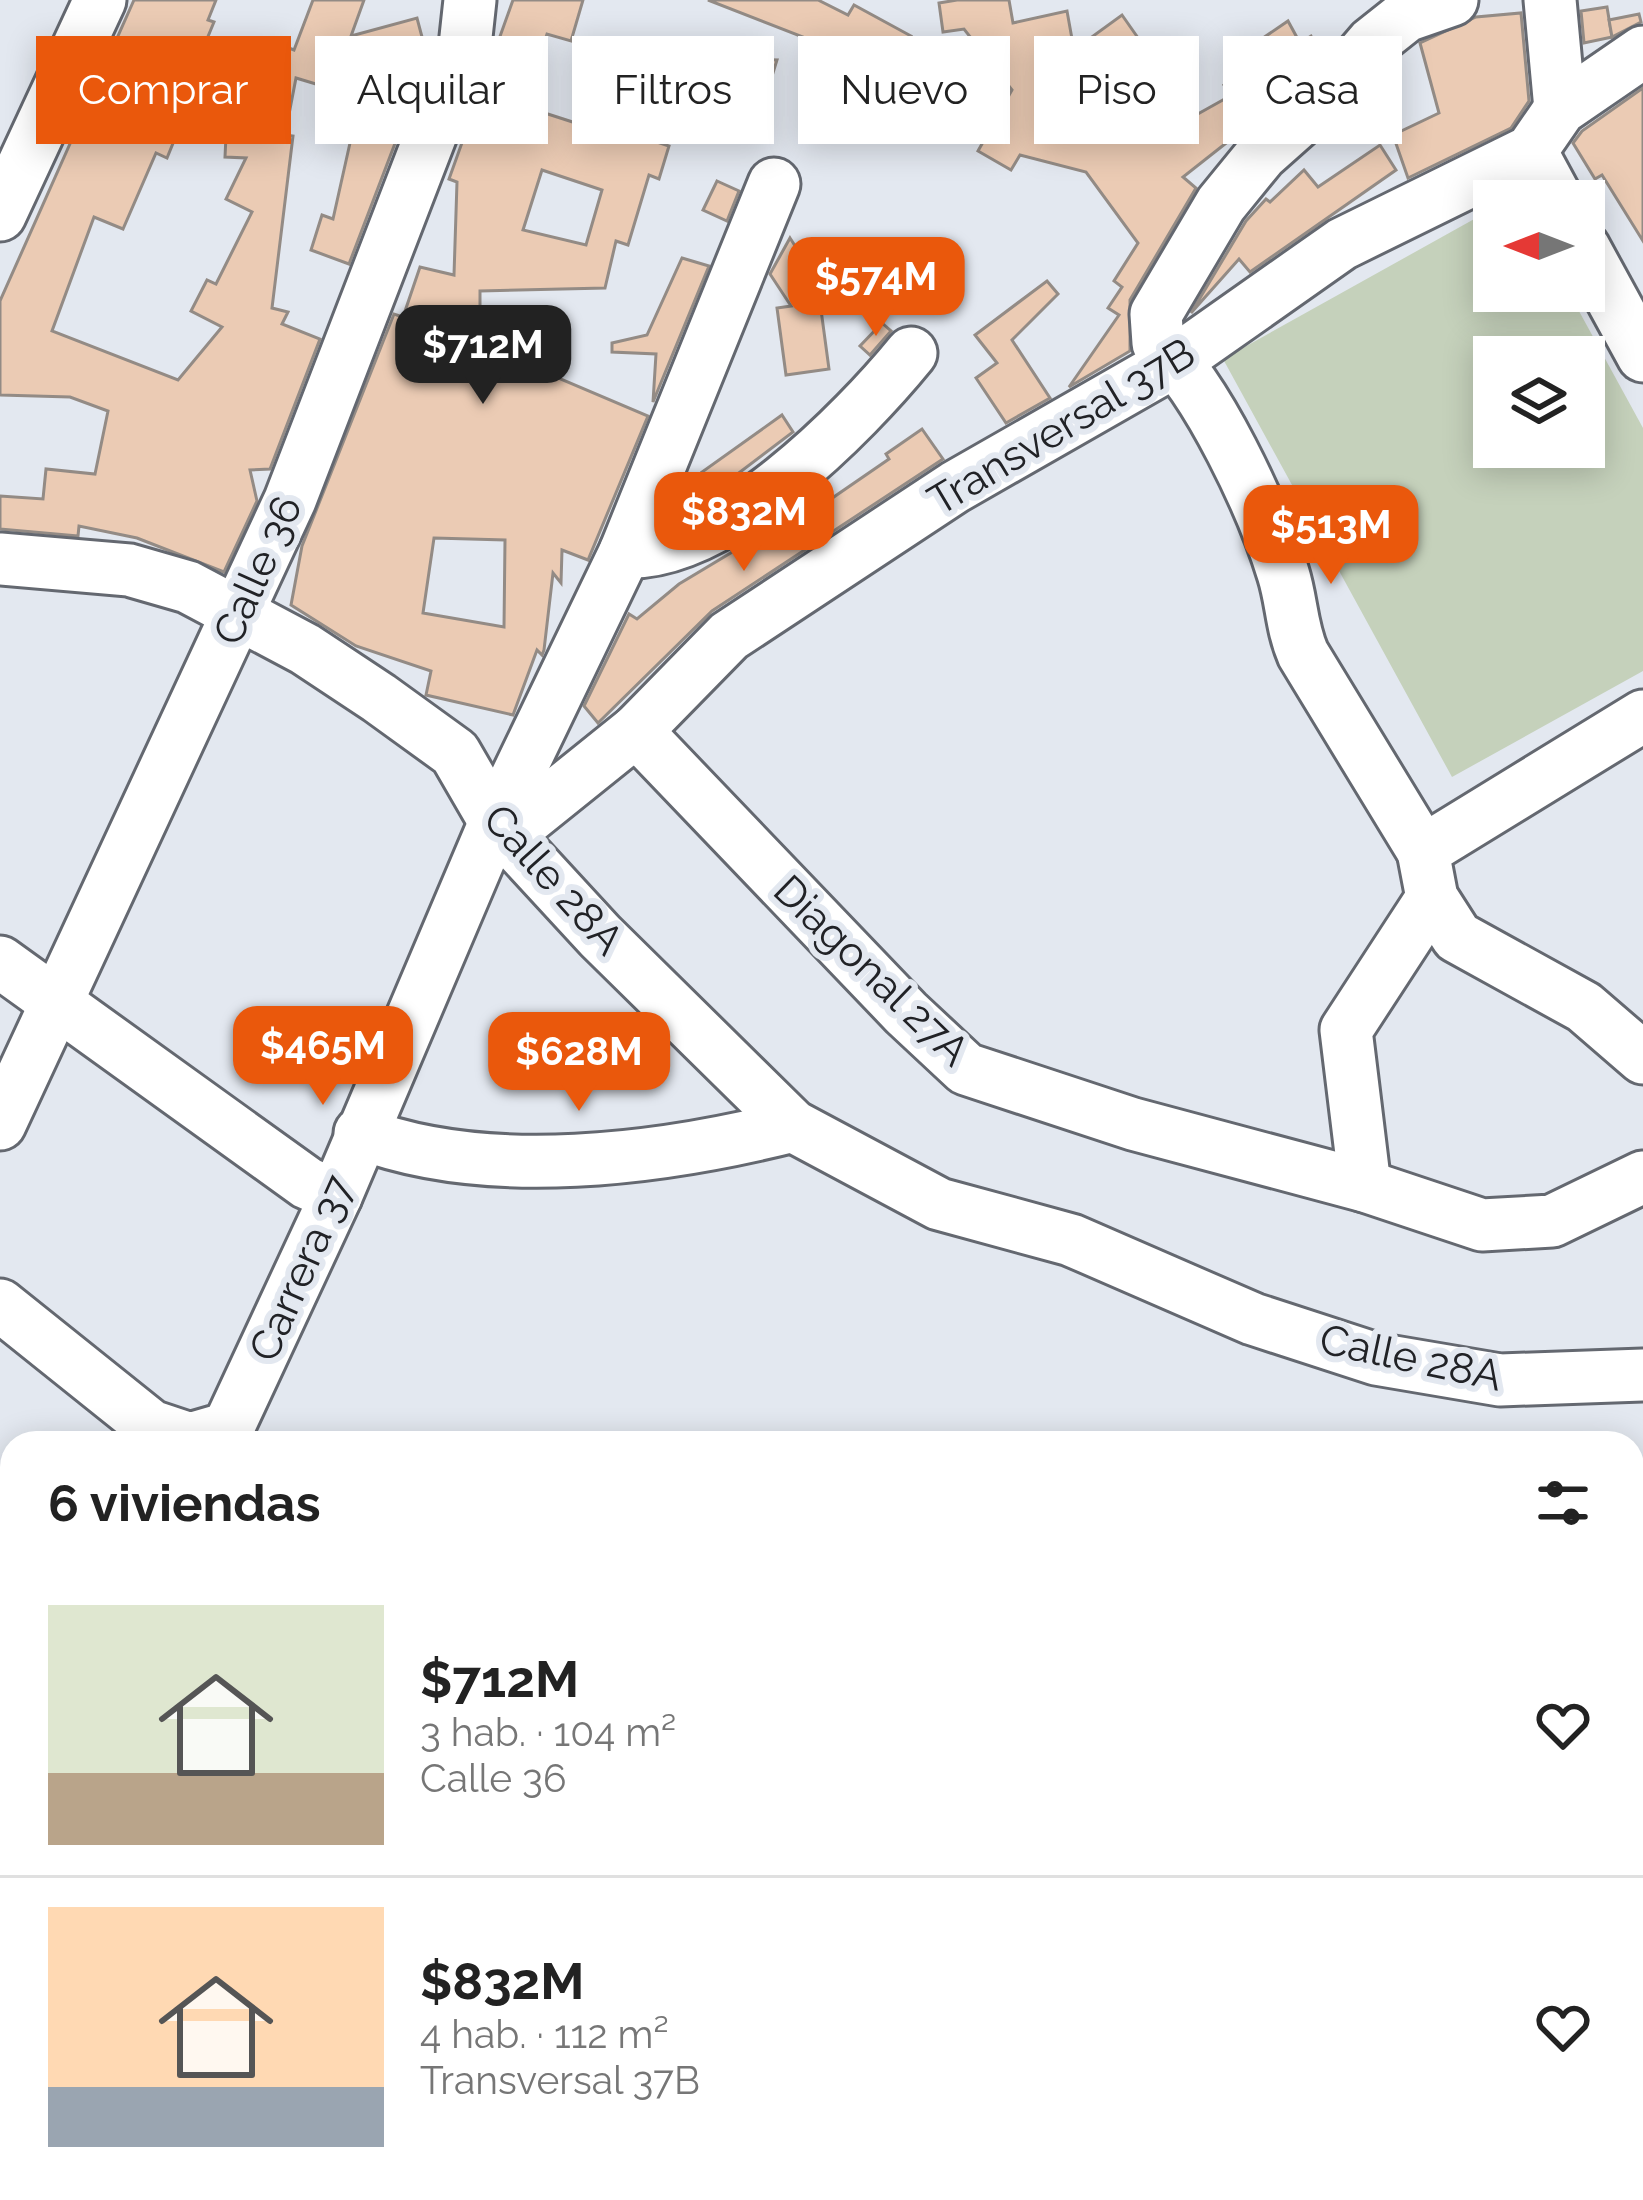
<!DOCTYPE html>
<html lang="es">
<meta charset="utf-8">
<style>
body{margin:0;font-family:Raleway,sans-serif;background:#f2f2f2;color:#222;height:100vh;display:flex;flex-direction:column;font-size:45px;white-space:nowrap}
*{box-sizing:border-box;margin:0}
p{font-size:39px;color:#767676}
.icon{flex:none;width:66px;height:66px;fill:none;stroke:currentColor;stroke-width:2;stroke-linecap:round;stroke-linejoin:round}
.map{position:relative;flex:1;overflow:hidden}
.panel{position:absolute;left:0px;top:1431px;width:1644px;height:771px;display:flex;flex-direction:column;background:#fff;border-radius:36px 36px 0 0;box-shadow:0 6px 30px #0003}
.panel>*{flex:none}
.banner{position:absolute;left:36px;top:36px;width:1572px;height:108px;display:flex;gap:24px}
.needle{width:78px;rotate:270deg}
.fabs{position:absolute;left:1473px;top:180px;display:grid;gap:24px}
.fabs a{display:grid;place-items:center;width:132px;height:132px;border-radius:0px;background:#fff;box-shadow:0 6px 30px #0003;font-size:60px}
.price{position:absolute;translate:-50% -102px;padding:0 27px;border-radius:24px;background:#ea580c;color:#fff;font-size:39px;line-height:78px;filter:drop-shadow(0 3px 6px #0008)}
.price::after{content:'';position:absolute;left:50%;top:72px;width:36px;height:27px;margin-left:-18px;background:inherit;clip-path:polygon(0 0,100% 0,50% 100%)}
.price.on{background:#222;color:#fff}
ul{padding:0;list-style:none}
li{display:flex;align-items:center;gap:36px;height:300px;padding:0 48px}
li+li{border-top:3px solid #e0e0e0}
li span{display:grid;place-items:center;flex:none;width:336px;height:240px;border-radius:0px;color:#555}
li>.icon{margin-inline-start:auto}
span .icon{width:144px;height:144px;fill:#fffc;stroke-width:1}
li b{font-size:51px}
h2{display:flex;justify-content:space-between;align-items:center;height:144px;padding:0 48px;font-size:51px}
.tag{padding:0 42px;border-radius:0px;background:#fff;box-shadow:0 6px 30px #0003;font-size:42px;line-height:108px}
.tag.on{background:#ea580c;color:#fff}
.map>svg:first-child{display:block}
</style>
<div class="map">
<svg width="1643" height="2200" viewBox="0 0 1643 2200">
<rect width="100%" height="100%" fill="#e3e8f0"/>
<!-- green -->
<path fill="#c5d1bb" fill-rule="evenodd" d="M1494,208V291H1568L1643,428V671L1452,777L1223,359ZM1494,357H1584V447H1494Z"/>
<!-- building -->
<g fill="#ebcbb4" stroke="#938b85" stroke-width="3" fill-rule="evenodd">
<path d="M134,0H216L208,20L214,22L192,75H264L276,43L294,50L313,0H364L351,36L417,18L426,52L352,71L359,74L352,95L296,78L285,135L293,136L272,308L288,312L282,324L320,339L270,469L250,470L257,501L224,572L137,538L79,526L78,536L0,529V496L43,499L46,469L95,474L108,411L70,397L0,395V301ZM176,136H226L225,157L246,158L226,199L252,212L216,284L207,280L191,311L222,327L178,380L52,331L94,217L123,229L156,153L167,158Z"/>
<path d="M513,0H583L571,41L547,34L523,106L616,136L618,129L669,146L659,179L649,175L628,245L616,241L605,288L480,291V342H471L480,351L497,352L648,416L588,560L562,550L561,583L553,573L544,650L542,655L537,650L513,715L426,695L431,671L356,646L291,605L302,546L394,314L403,317L420,267L454,275L457,182L449,179ZM542,170L602,190L586,245L523,230ZM434,538L505,540L504,627L423,613Z"/>
<polygon points="708,0 818,0 848,15 854,5 911,36 893,69 858,50 854,57"/>
<polygon points="957,0 1009,0 1013,23 1067,11 1074,50 1122,15 1150,55 1109,79 1153,139 1230,96 1224,85 1257,64 1247,49 1288,21 1300,43 1311,36 1322,55 1249,125 1183,177 1196,188 1130,300 1130,351 1069,387 1119,315 1108,308 1122,287 1114,281 1138,243 1086,172 1020,155 1011,170 978,151 1012,90 964,29 943,32 939,3"/>
<polygon points="1607,7 1612,37 1584,43 1581,11"/>
<polygon points="1521,13 1529,101 1511,128 1408,178 1393,135 1439,113 1420,43 1476,17"/>
<polygon points="1639,14 1641,22 1612,37 1609,20"/>
<polygon points="743,59 777,60 763,105 731,94"/>
<polygon points="365,75 415,91 349,264 311,250 322,215 333,219 352,134 347,133"/>
<polygon points="1643,88 1643,241 1602,175 1595,179 1573,143 1582,131"/>
<polygon points="1380,145 1396,170 1250,272 1239,259 1191,313 1246,221 1266,199 1270,202 1304,170 1318,187"/>
<polygon points="717,181 739,191 727,221 703,210"/>
<polygon points="790,238 817,280 829,369 786,375 777,308 791,306 770,274"/>
<polygon points="682,258 709,266 653,402 656,354 612,352 612,343 647,335"/>
<polygon points="1047,281 1058,294 1012,340 1050,398 1006,423 976,378 997,363 975,335"/>
<polygon points="882,323 891,331 870,355 860,346"/>
<polygon points="782,415 793,432 715,491 702,472"/>
<polygon points="922,429 943,459 712,611 598,723 584,706 629,614 637,619 679,584 822,498 825,503 889,459 886,454"/>
</g>
<g fill="none" stroke-linecap="round" stroke-linejoin="round">
<!-- minor casing -->
<g stroke="#646870" stroke-width="57">
<g id="minor">
<polyline points="1550,0 1560,109"/>
<polyline points="1531,151 1558,201"/>
<polyline points="0,215 100,0"/>
<polyline points="1584,248 1643,356"/>
<path d="M625,552C722,557 854,423 911,353"/>
<polyline points="0,559 129,570 188,587 305,649 379,698 455,753 495,822 600,936 793,1126 939,1204 1071,1240 1253,1319 1376,1359 1500,1380 1643,1375"/>
<polyline points="1643,716 1423,851 1432,898 1457,937 1584,1007 1643,1058"/>
<polyline points="636,731 906,1013 966,1069 1133,1124 1365,1186 1482,1225 1552,1221 1643,1177"/>
<polyline points="495,822 529,817 636,731 729,636 955,487 1177,360 1342,244 1531,151 1560,109 1643,52"/>
<path d="M1423,851L1303,654C1291,626 1292,601 1283,573C1263,507 1208,389 1158,343L1156,314L1221,204L1261,155L1324,99L1372,43L1406,16L1452,0"/>
<polyline points="0,962 307,1183 336,1196"/>
<polyline points="0,1124 290,500 465,46 470,0"/>
<path d="M360,1133C489,1182 662,1159 793,1126"/>
<polyline points="1365,1186 1346,1030 1432,898"/>
<polyline points="0,1305 151,1426 190,1439 228,1428 336,1196 495,822 625,552 774,184"/>
</g>
</g>
<!-- minor -->
<use href="#minor" stroke="#fff" stroke-width="51"/>
</g>
<g text-anchor="middle" stroke-width="12" stroke-linejoin="round" paint-order="stroke">
<!-- street labels -->
<g font-size="42" fill="#212226" stroke="#e3e8f0">
<text transform="translate(1061 426) rotate(-31)" y="15">Transversal 37B</text>
<text transform="translate(257 570) rotate(-66)" y="15">Calle 36</text>
<text transform="translate(554 879) rotate(48)" y="15">Calle 28A</text>
<text transform="translate(872 970) rotate(44)" y="15">Diagonal 27A</text>
<text transform="translate(301 1268) rotate(-66)" y="15">Carrera 37</text>
<text transform="translate(1411 1357) rotate(12)" y="15">Calle 28A</text>
</g>
</g>
</svg>
<div class="fabs">
<a><svg class="needle" viewBox="-14 -14 28 28"><path d="M0-13l5 13h-10z" fill="#e53935"/><path d="M0 13l5-13h-10z" fill="#767676"/></svg></a>
<a><svg class="icon" aria-label="layers" viewBox="0 0 24 24"><path d="M12 4l9 5-9 5-9-5zM3 14l9 5 9-5"/></svg></a>
</div>
<b class="price" style="left:876px;top:339px">$574M</b>
<b class="price on" style="left:483px;top:407px">$712M</b>
<b class="price" style="left:744px;top:574px">$832M</b>
<b class="price" style="left:1331px;top:587px">$513M</b>
<b class="price" style="left:323px;top:1108px">$465M</b>
<b class="price" style="left:579px;top:1114px">$628M</b>
<div class="banner">
<a class="tag on">Comprar</a>
<a class="tag">Alquilar</a>
<a class="tag">Filtros</a>
<a class="tag">Nuevo</a>
<a class="tag">Piso</a>
<a class="tag">Casa</a>
</div>
<section class="panel">
<h2>6 viviendas<svg class="icon" aria-label="filters" viewBox="0 0 24 24"><path d="M4 7h16M4 17h16"/><circle cx="9" cy="7" r="2"/><circle cx="15" cy="17" r="2"/></svg></h2>
<ul>
<li><span style="background:linear-gradient(#dfe7d0 70%,#b9a48a 0)"><svg class="icon" aria-label="home" viewBox="0 0 24 24"><path d="M3 11l9-7 9 7M6 9v11h12V9"/></svg></span><div><b>$712M</b><p>3 hab. · 104 m²</p><p>Calle 36</p></div><svg class="icon" aria-label="heart" viewBox="0 0 24 24"><path d="M12 20l-8-8c-3-5 5-10 8-4 3-6 11-1 8 4z"/></svg></li>
<li><span style="background:linear-gradient(#ffd9b3 75%,#9aa5b1 0)"><svg class="icon" aria-label="home" viewBox="0 0 24 24"><path d="M3 11l9-7 9 7M6 9v11h12V9"/></svg></span><div><b>$832M</b><p>4 hab. · 112 m²</p><p>Transversal 37B</p></div><svg class="icon" aria-label="heart" viewBox="0 0 24 24"><path d="M12 20l-8-8c-3-5 5-10 8-4 3-6 11-1 8 4z"/></svg></li>
</ul>
</section>
</div>
